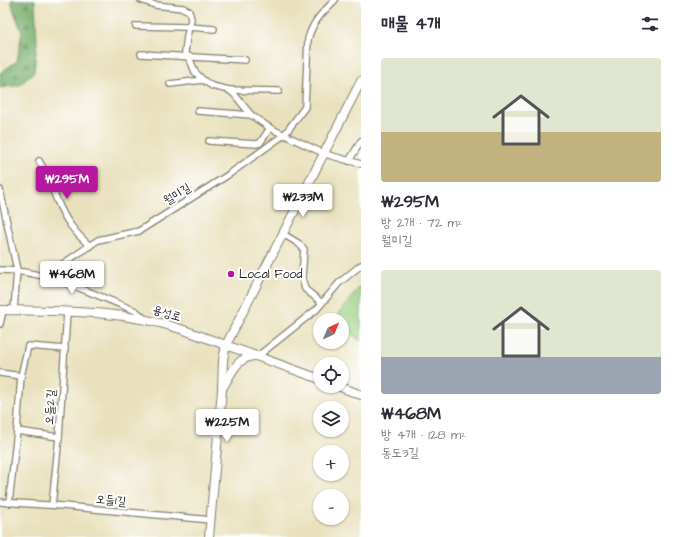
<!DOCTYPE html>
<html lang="ko">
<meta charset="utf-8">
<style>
body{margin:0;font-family:"Architects Daughter","Poor Story",sans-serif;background:#f2f2f3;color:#2b2b33;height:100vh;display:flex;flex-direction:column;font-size:15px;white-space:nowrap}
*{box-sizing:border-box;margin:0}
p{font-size:13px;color:#7c7c81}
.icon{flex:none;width:22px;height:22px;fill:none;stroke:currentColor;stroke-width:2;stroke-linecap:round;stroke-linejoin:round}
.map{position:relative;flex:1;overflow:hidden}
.details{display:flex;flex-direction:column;background:#fff;width:320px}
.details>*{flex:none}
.needle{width:26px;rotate:44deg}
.buttons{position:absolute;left:313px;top:313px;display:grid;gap:8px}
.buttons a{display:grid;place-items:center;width:36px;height:36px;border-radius:50%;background:#fff;box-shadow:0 1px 3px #0004;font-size:20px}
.price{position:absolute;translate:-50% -34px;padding:0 9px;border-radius:4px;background:#fff;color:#222;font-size:13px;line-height:26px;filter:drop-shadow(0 1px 2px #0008)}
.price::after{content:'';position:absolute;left:50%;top:24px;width:12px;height:9px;margin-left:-6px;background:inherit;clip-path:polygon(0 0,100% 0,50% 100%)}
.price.on{background:#b5179e;color:#fff}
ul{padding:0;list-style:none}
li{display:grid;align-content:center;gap:8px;height:212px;padding:0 20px}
li span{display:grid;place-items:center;height:124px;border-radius:4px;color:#555}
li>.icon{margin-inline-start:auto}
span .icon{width:72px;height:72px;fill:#fffc;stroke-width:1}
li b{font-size:17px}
h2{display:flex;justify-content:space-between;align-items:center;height:48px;padding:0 20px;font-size:17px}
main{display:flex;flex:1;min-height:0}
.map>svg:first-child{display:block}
</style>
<main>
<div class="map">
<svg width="361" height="537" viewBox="0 0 361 537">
<defs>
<pattern id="forest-firs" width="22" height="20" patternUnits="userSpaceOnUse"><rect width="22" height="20" fill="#78af6c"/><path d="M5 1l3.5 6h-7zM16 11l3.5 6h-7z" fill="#628e58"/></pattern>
</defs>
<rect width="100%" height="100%" fill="#fff"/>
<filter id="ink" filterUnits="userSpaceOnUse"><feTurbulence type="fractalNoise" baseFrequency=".025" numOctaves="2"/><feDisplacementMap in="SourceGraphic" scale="8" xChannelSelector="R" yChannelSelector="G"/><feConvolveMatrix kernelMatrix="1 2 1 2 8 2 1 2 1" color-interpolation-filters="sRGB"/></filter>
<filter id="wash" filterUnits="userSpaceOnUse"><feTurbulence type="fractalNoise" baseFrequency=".012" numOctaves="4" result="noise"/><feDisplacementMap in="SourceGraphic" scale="16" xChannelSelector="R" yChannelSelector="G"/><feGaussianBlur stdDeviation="0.9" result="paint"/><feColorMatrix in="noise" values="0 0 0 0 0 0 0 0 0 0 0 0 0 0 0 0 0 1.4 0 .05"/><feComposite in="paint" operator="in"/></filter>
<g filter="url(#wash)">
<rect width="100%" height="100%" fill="#e9e1be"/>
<!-- forest -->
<polygon fill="url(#forest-firs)" stroke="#4a6644" points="11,0 35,0 37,42 34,72 20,85 0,88 0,73 17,61 22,32 14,12"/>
<!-- pitch -->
<polygon fill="#96cb7c" stroke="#59744c" points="361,285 361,341 342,326 342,320 334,320"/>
</g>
<g filter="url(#ink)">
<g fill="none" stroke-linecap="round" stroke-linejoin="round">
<!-- street casing -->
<g stroke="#827e6d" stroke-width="8">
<g id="street">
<polyline points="141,0 155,5 183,8 189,11 191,19 187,36 185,52 191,62 195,72 203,80 212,86 229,90 235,95 251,115 270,128 325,154 361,164"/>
<polyline points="136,26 189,27 214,29"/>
<polyline points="141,54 245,60"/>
<polyline points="170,84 203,80"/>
<polyline points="229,90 279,91"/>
<polyline points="198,111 251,115"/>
<polyline points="209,141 256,144 260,143 270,128"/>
<path d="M39,161C51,179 55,202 67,220C73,230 81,238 90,246"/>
<polyline points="349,161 361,141"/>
<polyline points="0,190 17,270 14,310"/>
<polyline points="283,234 298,243 304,249 302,278 305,289 322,303"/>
<path d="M0,270C46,270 93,294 136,311L145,319"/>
<path d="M45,276L98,240L139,231L228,175L285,134L305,107L308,39C313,21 322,13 335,0"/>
<polyline points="0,324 3,311"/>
<polyline points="258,356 317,309 339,283 361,265"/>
<polyline points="0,373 21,376"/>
<polyline points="17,431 59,437"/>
<polyline points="0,502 63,506 211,520"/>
<polyline points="9,503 17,431 21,376 28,346 65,349"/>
<polyline points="52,505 59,437 67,312"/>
</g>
</g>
<!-- secondary casing -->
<g stroke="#827e6d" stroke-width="10">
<g id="secondary">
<path d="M0,310C62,311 125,310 184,330L320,379"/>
<polyline points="338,386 361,395"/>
<path d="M223,387C232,373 237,356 256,356"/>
<polyline points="209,537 222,390 223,360 226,345 361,81"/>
</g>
</g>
<!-- street -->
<use href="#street" stroke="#fff" stroke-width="5.5"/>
<!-- secondary -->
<use href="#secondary" stroke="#fff" stroke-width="8"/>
</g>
</g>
<!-- markers -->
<circle fill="#b5179e" stroke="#fff" stroke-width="1.5" cx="231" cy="274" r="4"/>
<g text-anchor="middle" stroke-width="4" stroke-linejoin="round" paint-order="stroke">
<!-- street labels -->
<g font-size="12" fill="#1c1c1c" stroke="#fff">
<text transform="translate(177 194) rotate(-32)" y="4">월미길</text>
<text transform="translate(167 313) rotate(16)" y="4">용성로</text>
<text transform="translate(50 407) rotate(-86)" y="4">오들2길</text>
<text transform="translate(111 500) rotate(5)" y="4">오들1길</text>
</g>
<!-- poi labels -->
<g font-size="12" fill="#1c1c1c" stroke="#fff" text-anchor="start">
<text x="239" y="278">Local Food</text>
</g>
</g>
</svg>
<div class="buttons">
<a><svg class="needle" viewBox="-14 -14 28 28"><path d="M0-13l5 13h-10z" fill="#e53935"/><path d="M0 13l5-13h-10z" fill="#7c7c81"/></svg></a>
<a><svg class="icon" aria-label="locate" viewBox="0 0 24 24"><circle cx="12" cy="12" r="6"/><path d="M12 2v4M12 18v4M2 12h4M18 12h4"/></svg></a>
<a><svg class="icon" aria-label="layers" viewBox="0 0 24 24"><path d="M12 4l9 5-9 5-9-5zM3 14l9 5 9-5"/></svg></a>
<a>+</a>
<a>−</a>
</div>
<b class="price on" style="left:67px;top:200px">₩295M</b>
<b class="price" style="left:303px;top:218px">₩233M</b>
<b class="price" style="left:72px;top:295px">₩468M</b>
<b class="price" style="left:227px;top:443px">₩225M</b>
</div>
<section class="details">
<h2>매물 4개<svg class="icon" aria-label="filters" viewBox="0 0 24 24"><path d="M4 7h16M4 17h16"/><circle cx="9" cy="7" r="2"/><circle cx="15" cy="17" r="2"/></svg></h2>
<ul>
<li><span style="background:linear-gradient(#dfe7d0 60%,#c2b280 0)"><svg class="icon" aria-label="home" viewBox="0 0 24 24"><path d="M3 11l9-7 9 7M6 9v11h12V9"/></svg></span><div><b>₩295M</b><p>방 2개 · 72 m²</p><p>월미길</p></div></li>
<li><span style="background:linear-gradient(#dfe7d0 70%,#9aa5b1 0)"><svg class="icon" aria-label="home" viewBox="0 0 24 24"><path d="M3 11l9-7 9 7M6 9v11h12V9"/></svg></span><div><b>₩468M</b><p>방 4개 · 128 m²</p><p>동도3길</p></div></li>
</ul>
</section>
</main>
